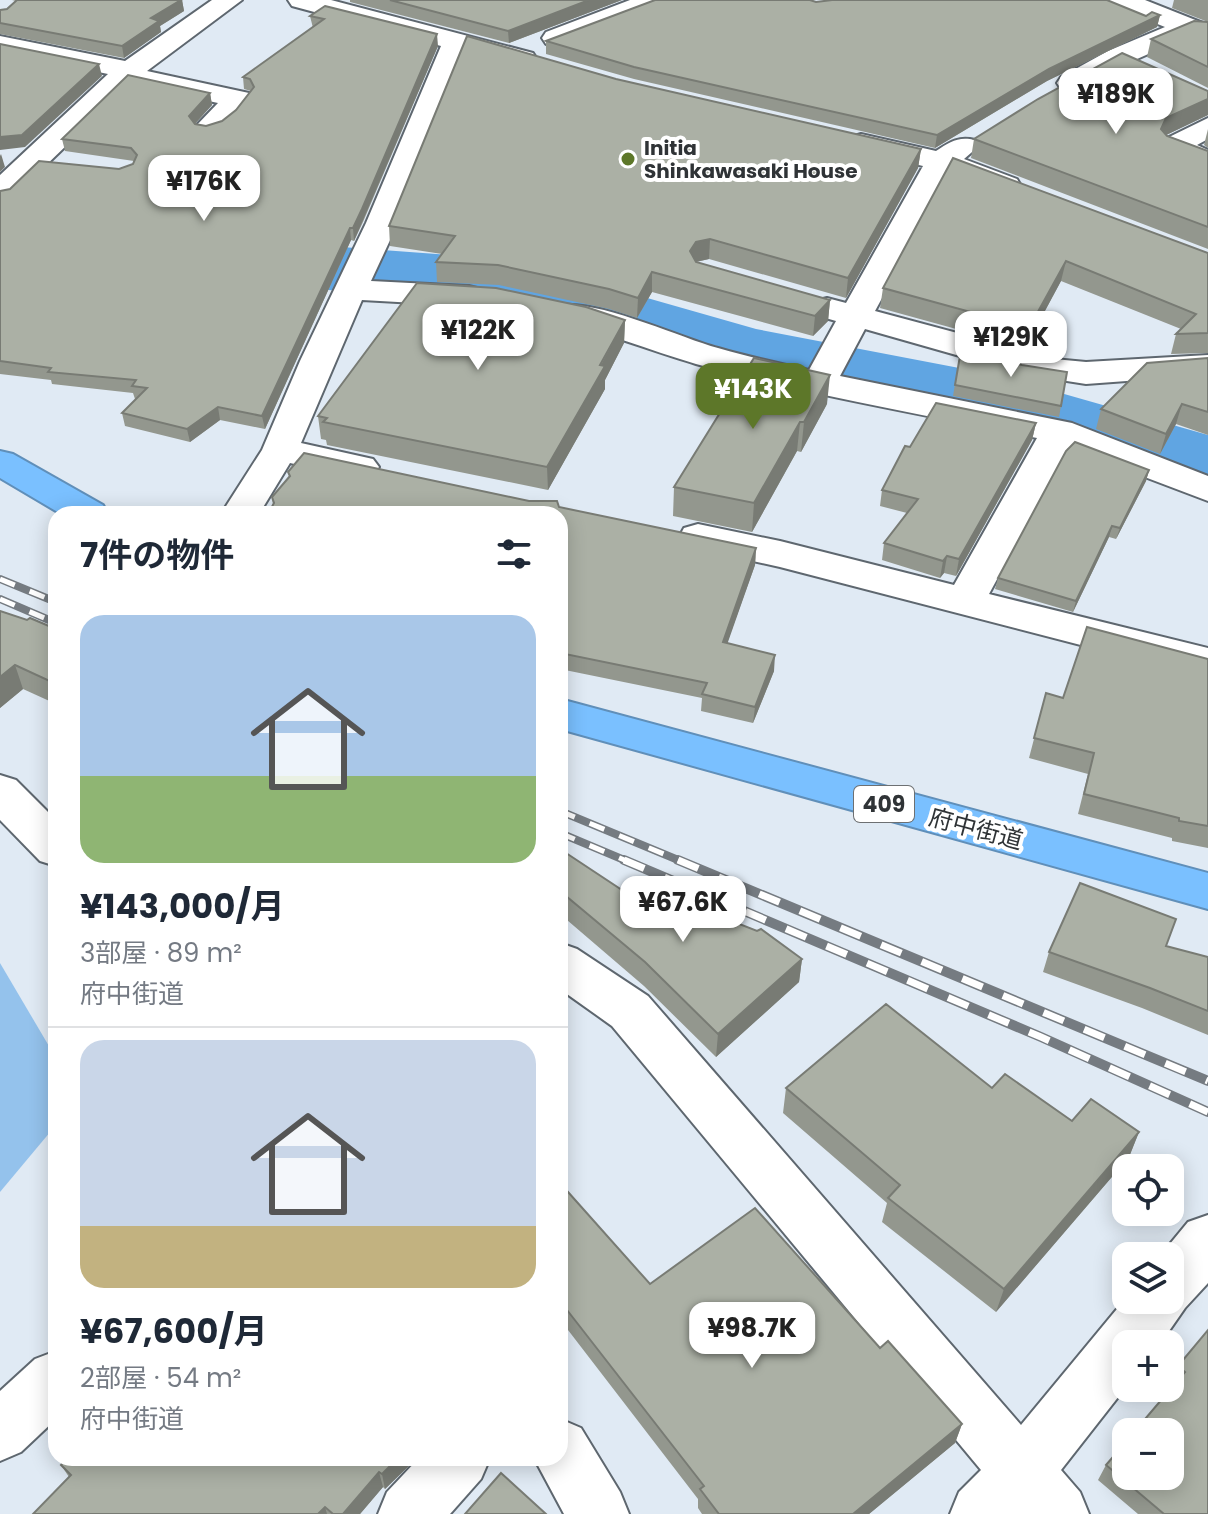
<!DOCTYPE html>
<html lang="ja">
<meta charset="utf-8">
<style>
body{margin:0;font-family:Poppins,"Noto Sans JP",sans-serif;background:#f6f6f7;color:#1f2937;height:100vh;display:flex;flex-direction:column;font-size:30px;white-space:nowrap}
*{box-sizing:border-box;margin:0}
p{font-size:26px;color:#747a83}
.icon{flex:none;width:44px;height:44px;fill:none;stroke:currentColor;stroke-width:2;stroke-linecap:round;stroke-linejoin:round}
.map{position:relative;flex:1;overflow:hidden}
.details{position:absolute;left:48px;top:506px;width:520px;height:960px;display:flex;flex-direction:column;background:#fff;border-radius:24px;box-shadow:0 4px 20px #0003}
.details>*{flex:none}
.buttons{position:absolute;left:1112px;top:1154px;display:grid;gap:16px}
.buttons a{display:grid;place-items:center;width:72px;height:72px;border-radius:16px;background:#fff;box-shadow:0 4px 20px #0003;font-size:40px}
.price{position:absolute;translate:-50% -68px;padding:0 18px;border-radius:16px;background:#fff;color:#222;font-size:26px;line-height:52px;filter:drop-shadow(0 2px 4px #0008)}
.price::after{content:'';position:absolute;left:50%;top:48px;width:24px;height:18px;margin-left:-12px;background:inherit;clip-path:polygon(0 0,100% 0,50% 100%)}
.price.on{background:#5d7729;color:#fff}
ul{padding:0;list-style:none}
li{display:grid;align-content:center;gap:16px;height:424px;padding:0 32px}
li+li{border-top:2px solid #e0e1e3}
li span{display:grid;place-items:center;height:248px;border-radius:24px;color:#555}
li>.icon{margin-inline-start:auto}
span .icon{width:144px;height:144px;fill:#fffc;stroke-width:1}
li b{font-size:34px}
h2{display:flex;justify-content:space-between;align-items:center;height:96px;padding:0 32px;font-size:34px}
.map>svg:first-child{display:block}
</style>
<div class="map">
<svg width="1208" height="1514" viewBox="0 0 1208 1514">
<rect width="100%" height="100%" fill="#e0eaf4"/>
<!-- green -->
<polygon fill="#94c2ec" points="0,963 56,1058 56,1125 0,1192"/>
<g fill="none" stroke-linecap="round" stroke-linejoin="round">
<!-- river -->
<polygon fill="#60a5e2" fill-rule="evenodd" points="0,228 192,236 450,255 577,278 756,329 1001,376 1208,435 1208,486 987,421 744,373 565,320 450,299 192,280 0,270"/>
<!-- minor casing -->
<g stroke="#5e676f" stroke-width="4">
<g id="minor">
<path d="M212,0H242L147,71L249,93L253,99C241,117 221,140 199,134L194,128L218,103L130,84L11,199L0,201V175L108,74L0,52V36L125,61Z"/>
<polygon points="288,0 331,0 533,53 537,59 533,65 523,67 466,52 398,223 371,281 469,286 481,289 486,296 481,303 469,306 362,300 301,443 373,459 379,467 373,475 360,479 290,463 259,514 221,514 262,450 300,361 366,223 441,46 292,6"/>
<polygon points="630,0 667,0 663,6 566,44 546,44 542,38 546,32"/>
<polygon points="1108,0 1145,0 1208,25 1208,39 1189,36 1128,63 1081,89 1071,91 1061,89 1057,83 1061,77 1108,51 1165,27 1112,6"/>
<polygon points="1208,118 1208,139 1197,145 1208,150 1208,170 1163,152 1159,146 1163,140"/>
<path d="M861,134L936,151C950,142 958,136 975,140L979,146L964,159L1017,179L1021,186L1017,193L1006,195L995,193L949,175L875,311L1054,359L1086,362L1208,355V375L1086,384L1054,379L1009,370L865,329L840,376L1072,423L1208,476V501L1068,448L989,594L1208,648V678L780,567L684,546L679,537L684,528L698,524L780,541L954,585L1037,438C923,414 808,395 696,364C649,350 604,332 556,320L551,313L556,306C593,297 678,337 718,348C748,357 779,363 809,370L836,321L815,315L810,308L815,301L827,298L846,303L923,166L851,149L846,143L851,137Z"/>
<polygon points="0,775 16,780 56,820 56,866 40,861 0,820"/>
<polygon points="560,943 577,949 648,996 1021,1425 1126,1298 1170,1300 1170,1256 1160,1256 1188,1222 1208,1215 1208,1283 1185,1308 1160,1344 1126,1344 1126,1387 1061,1470 1080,1492 1089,1514 950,1514 959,1492 981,1470 612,1026 560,989"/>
<polygon points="56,1351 56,1419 21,1452 0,1461 0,1391 35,1359"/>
<polygon points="560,1419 581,1428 620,1492 629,1514 564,1514 534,1458 560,1458"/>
<polygon points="419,1458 490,1458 481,1479 450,1514 378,1514 387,1492"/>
</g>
</g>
<!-- highway casing -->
<g stroke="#608fb9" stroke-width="4">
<g id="highway">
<polygon points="0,451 13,454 103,505 108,514 61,514 0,478"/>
<polygon points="560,699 1208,873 1208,909 560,729"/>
</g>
</g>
<!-- minor -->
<use href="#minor" fill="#fff" fill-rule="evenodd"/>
<!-- highway -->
<use href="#highway" fill="#7ac0ff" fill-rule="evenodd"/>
<!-- rail-far1 casing -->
<g stroke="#757b81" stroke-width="8">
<g id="rail-far1">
<polyline points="0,579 56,602"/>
<polyline points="0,599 56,623"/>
<polyline points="560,811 683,862"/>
<polyline points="560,833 629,862"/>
</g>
</g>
<!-- rail casing -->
<g stroke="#757b81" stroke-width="10">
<g id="rail">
<polyline points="624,860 1041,1037 1208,1112"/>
<polyline points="678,860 1208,1081"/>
</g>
</g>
<!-- rail-far1 -->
<use href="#rail-far1" stroke="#fff" stroke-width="5" stroke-dasharray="16" stroke-linecap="butt"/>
<!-- rail -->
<use href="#rail" stroke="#fff" stroke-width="7" stroke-dasharray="22" stroke-linecap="butt"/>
</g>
<!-- wall -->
<g fill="#93978e">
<polygon points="12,0 182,0 184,11 160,26 161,32 124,58 0,34 0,10 7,9 16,1"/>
<polygon points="350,0 622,0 509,43 350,2"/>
<polygon points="1174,0 1208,0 1208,22 1172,8"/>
<polygon points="816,2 1146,16 1160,15 1157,27 1047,81 935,148 634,79 546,54 546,41"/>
<polygon points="310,16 438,46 363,222 354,241 351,240 265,429 220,420 190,442 125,426 122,413 136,399 135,399 133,393 52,384 51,380 0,374 0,191 119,169 133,164 134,161 65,151 62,139 210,93 212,105 195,124 206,126 222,121 236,110 251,91 244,89 243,77 313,28"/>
<polygon points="1208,22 1208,88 1147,57 1151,39"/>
<polygon points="616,79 921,149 918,168 846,298 709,259 696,262 830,300 828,321 813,336 652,292 637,318 609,309 499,285 437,282 436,262 442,254 390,246 389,226"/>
<polygon points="1208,91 1208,115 1166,135 1208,151 1208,249 971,158 974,139"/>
<polygon points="1208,129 1208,148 1204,145"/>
<polygon points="953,158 1208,253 1208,353 1171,354 1176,334 1181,329 1061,281 1025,348 880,308 883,288"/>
<polygon points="625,320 624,343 605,380 605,389 548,490 327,445 326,440 321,439 318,416"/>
<polygon points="961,350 1061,406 1059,417 953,396"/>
<polygon points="1208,358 1208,435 1176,424 1160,454 1096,429 1101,409"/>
<polygon points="827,404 801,452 797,451 752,532 673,516 674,487"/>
<polygon points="1036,423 1032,440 956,576 944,573 940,578 882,560 884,543 907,513 880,506 882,490 910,447"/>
<polygon points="1149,470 1146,481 1116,539 1109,537 1073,612 995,589 998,578"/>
<polygon points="288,472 559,507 756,548 755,565 727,643 774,671 753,723 701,711 702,698 560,669 560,514 273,504 272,497 289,477"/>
<polygon points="0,611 56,629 56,704 23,689 0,708"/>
<polygon points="1208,659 1208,848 1172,841 1172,838 1078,814 1088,774 1029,758 1046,693 1063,698"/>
<polygon points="560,849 625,892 802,959 799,982 716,1057 644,986 560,914"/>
<polygon points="1166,946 1208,957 1208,1035 1142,1008 1043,972 1049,952"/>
<polygon points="786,1088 992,1088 1072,1121 1139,1132 1129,1157 996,1312 882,1222 887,1203 783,1113"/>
<polygon points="560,1183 650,1284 880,1348 962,1424 955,1443 869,1514 702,1514 698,1508 698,1499 568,1330 560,1336"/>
<polygon points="1208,1330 1208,1514 1138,1514 1098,1480 1106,1465 1173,1386 1170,1383 1170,1380 1178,1366"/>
<polygon points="68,1458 417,1458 385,1489 383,1487 360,1514 33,1514 69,1477 61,1465"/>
</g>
<!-- shaded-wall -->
<g fill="#787b74">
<polygon points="181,0 182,0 184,11 160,26 161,32 124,58 122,46 151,18"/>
<polygon points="589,0 622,0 509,43 508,31"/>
<polygon points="1160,15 1157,27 1047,81 935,148 937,135 1049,69"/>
<polygon points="437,34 438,46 354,241 353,228"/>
<polygon points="99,64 102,76 25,147 0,150 0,137"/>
<polygon points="210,93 212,105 191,128 189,116"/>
<polygon points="1208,99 1208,115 1162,137 1161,129 1166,118"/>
<polygon points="921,149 918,168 846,298 848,278"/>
<polygon points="1,154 5,167 0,172 0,156"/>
<polygon points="350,228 351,240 265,429 262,416"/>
<polygon points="710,239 709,259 695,262 690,251 696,242"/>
<polygon points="1066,261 1061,281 1025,348 1029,328"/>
<polygon points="652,272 652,292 637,318 638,298"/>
<polygon points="830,300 828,321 813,336 815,316"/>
<polygon points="625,320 624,343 605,380 605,389 548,490 547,467"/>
<polygon points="830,375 827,404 801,452 804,422"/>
<polygon points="1182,404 1176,424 1160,454 1166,434"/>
<polygon points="218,407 220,420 190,442 187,429"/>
<polygon points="800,422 797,451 752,532 754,503"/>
<polygon points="1036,423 1032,440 956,576 959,559"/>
<polygon points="1149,470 1146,481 1116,539 1120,528"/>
<polygon points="1112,526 1109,537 1073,612 1076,601"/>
<polygon points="756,548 755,565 722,659 723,642"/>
<polygon points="947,556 944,573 940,578 943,561"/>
<polygon points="775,655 774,671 753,723 755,707"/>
<polygon points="15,665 23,689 0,708 0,677"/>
<polygon points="802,959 799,982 716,1057 718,1034"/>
<polygon points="1139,1132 1129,1157 996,1312 1004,1289"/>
<polygon points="567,1310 568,1330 560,1336 560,1315"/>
<polygon points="962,1424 955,1443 869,1514 853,1514"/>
<polygon points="398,1458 417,1458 385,1489 382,1474"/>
<polygon points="379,1472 383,1487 360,1514 343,1514"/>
<polygon points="325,1507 327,1514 318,1514"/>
</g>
<!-- building -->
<g fill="#abb0a5" stroke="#787b74" stroke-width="2">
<polygon points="17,0 181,0 151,18 159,21 122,46 0,23 0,10 7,9"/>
<polygon points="390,0 589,0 508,31"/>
<polygon points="655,0 810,0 816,2 832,0 1107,0 1146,16 1152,12 1160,15 1049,69 937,135 634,67 546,41"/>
<polygon points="325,6 437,34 362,209 353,228 350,228 262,416 218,407 187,429 122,413 147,388 132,386 136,380 48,372 51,368 0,361 0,191 10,189 39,161 119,169 133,164 137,155 131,148 62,139 128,75 210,93 189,116 195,124 206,126 222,121 236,110 254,87 250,79 243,77 324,19 310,16"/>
<polygon points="1194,21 1208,22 1208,67 1151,39"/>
<polygon points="467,36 616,79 921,149 848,278 710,239 696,242 690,251 696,262 830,300 815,316 652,272 638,298 609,289 498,265 436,262 455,236 389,226"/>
<polygon points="0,44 99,64 22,135 0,137"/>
<polygon points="1122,53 1208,91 1208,99 1166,118 1161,129 1167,136 1208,151 1208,227 974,139 1038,99"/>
<polygon points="953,158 1208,253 1208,333 1176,334 1196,314 1066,261 1029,328 883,288"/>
<polygon points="417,283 496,288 586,307 625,320 600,365 605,366 547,467 323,422 327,418 318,416"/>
<polygon points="961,350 1022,365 1067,372 1061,406 955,385"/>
<polygon points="754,358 830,375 804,422 800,422 754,503 674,487"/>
<polygon points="1208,358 1208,412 1182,404 1166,434 1101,409 1147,363"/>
<polygon points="936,403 1036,423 959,559 947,556 943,561 884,543 918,499 882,490 905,446 910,447"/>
<polygon points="1075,442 1149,470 1120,528 1112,526 1076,601 998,578 1066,451"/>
<polygon points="304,453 529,501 557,501 559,507 756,548 723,642 775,655 755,707 702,694 707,683 560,653 560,514 268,514 274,503 272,497 290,476 288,472"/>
<polygon points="0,611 27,620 30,618 56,629 56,684 15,665 0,677"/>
<polygon points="1087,627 1208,659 1208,826 1179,821 1179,818 1084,794 1094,753 1034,738 1046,693 1063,698"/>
<polygon points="560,849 625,892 642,879 686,915 696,907 757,931 761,929 802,959 718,1034 645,962 560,891"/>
<polygon points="1080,883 1176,919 1166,946 1208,957 1208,1011 1150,988 1049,952"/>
<polygon points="886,1004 992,1088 1005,1074 1072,1121 1091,1099 1139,1132 1004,1289 888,1198 900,1185 786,1088"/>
<polygon points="560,1183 650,1284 755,1208 880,1348 888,1341 962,1424 853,1514 719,1514 700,1489 704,1486 567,1310 560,1315"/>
<polygon points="1208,1330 1208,1514 1164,1514 1106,1465 1126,1442 1126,1476 1170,1476 1170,1432 1134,1432 1185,1372 1178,1366"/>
<polygon points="68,1458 398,1458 382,1474 379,1472 343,1514 333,1514 325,1507 318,1514 33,1514 71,1475 61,1465"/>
<polygon points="501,1473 546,1514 465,1514"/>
</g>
<!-- markers -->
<circle fill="#5d7729" stroke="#fff" stroke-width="3" cx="628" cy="159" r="8"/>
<g text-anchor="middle" stroke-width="8" stroke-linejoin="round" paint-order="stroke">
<!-- far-poi labels -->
<g font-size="20" font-weight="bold" fill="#2f3336" stroke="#fff" text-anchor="start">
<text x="644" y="155">Initia<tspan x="644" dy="23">Shinkawasaki House</tspan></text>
</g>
<!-- shield labels -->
<rect fill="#fff" stroke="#6d7072" stroke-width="2" x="854" y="786" width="60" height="36" rx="6"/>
<g font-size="22" font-weight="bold" fill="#2f3336">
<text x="884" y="812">409</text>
</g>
<!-- street labels -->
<g font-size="24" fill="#2f3336" stroke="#fff">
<text transform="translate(976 829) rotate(15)" y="8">府中街道</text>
</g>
</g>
</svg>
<div class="buttons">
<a><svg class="icon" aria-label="locate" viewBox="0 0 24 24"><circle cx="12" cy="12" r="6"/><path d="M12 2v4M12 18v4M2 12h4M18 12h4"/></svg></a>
<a><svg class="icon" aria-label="layers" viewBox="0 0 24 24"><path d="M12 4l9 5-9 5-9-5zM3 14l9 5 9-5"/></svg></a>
<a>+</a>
<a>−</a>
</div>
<b class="price" style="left:1116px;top:136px">¥189K</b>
<b class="price" style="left:204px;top:223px">¥176K</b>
<b class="price" style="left:478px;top:372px">¥122K</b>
<b class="price" style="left:1011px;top:379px">¥129K</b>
<b class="price on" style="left:753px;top:431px">¥143K</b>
<b class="price" style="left:683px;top:944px">¥67.6K</b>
<b class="price" style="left:752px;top:1370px">¥98.7K</b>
<section class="details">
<h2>7件の物件<svg class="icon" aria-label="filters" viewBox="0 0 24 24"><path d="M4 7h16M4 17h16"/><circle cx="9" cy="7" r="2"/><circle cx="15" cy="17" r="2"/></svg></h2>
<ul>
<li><span style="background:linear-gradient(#a9c7e8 65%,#8fb573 0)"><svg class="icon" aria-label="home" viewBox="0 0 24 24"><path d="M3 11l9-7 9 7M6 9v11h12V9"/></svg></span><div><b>¥143,000/月</b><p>3部屋 · 89 m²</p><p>府中街道</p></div></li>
<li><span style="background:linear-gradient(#c9d6e8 75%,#c2b280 0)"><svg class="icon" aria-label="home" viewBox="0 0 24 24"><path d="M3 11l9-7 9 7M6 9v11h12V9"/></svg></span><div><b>¥67,600/月</b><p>2部屋 · 54 m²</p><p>府中街道</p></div></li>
</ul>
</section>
</div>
